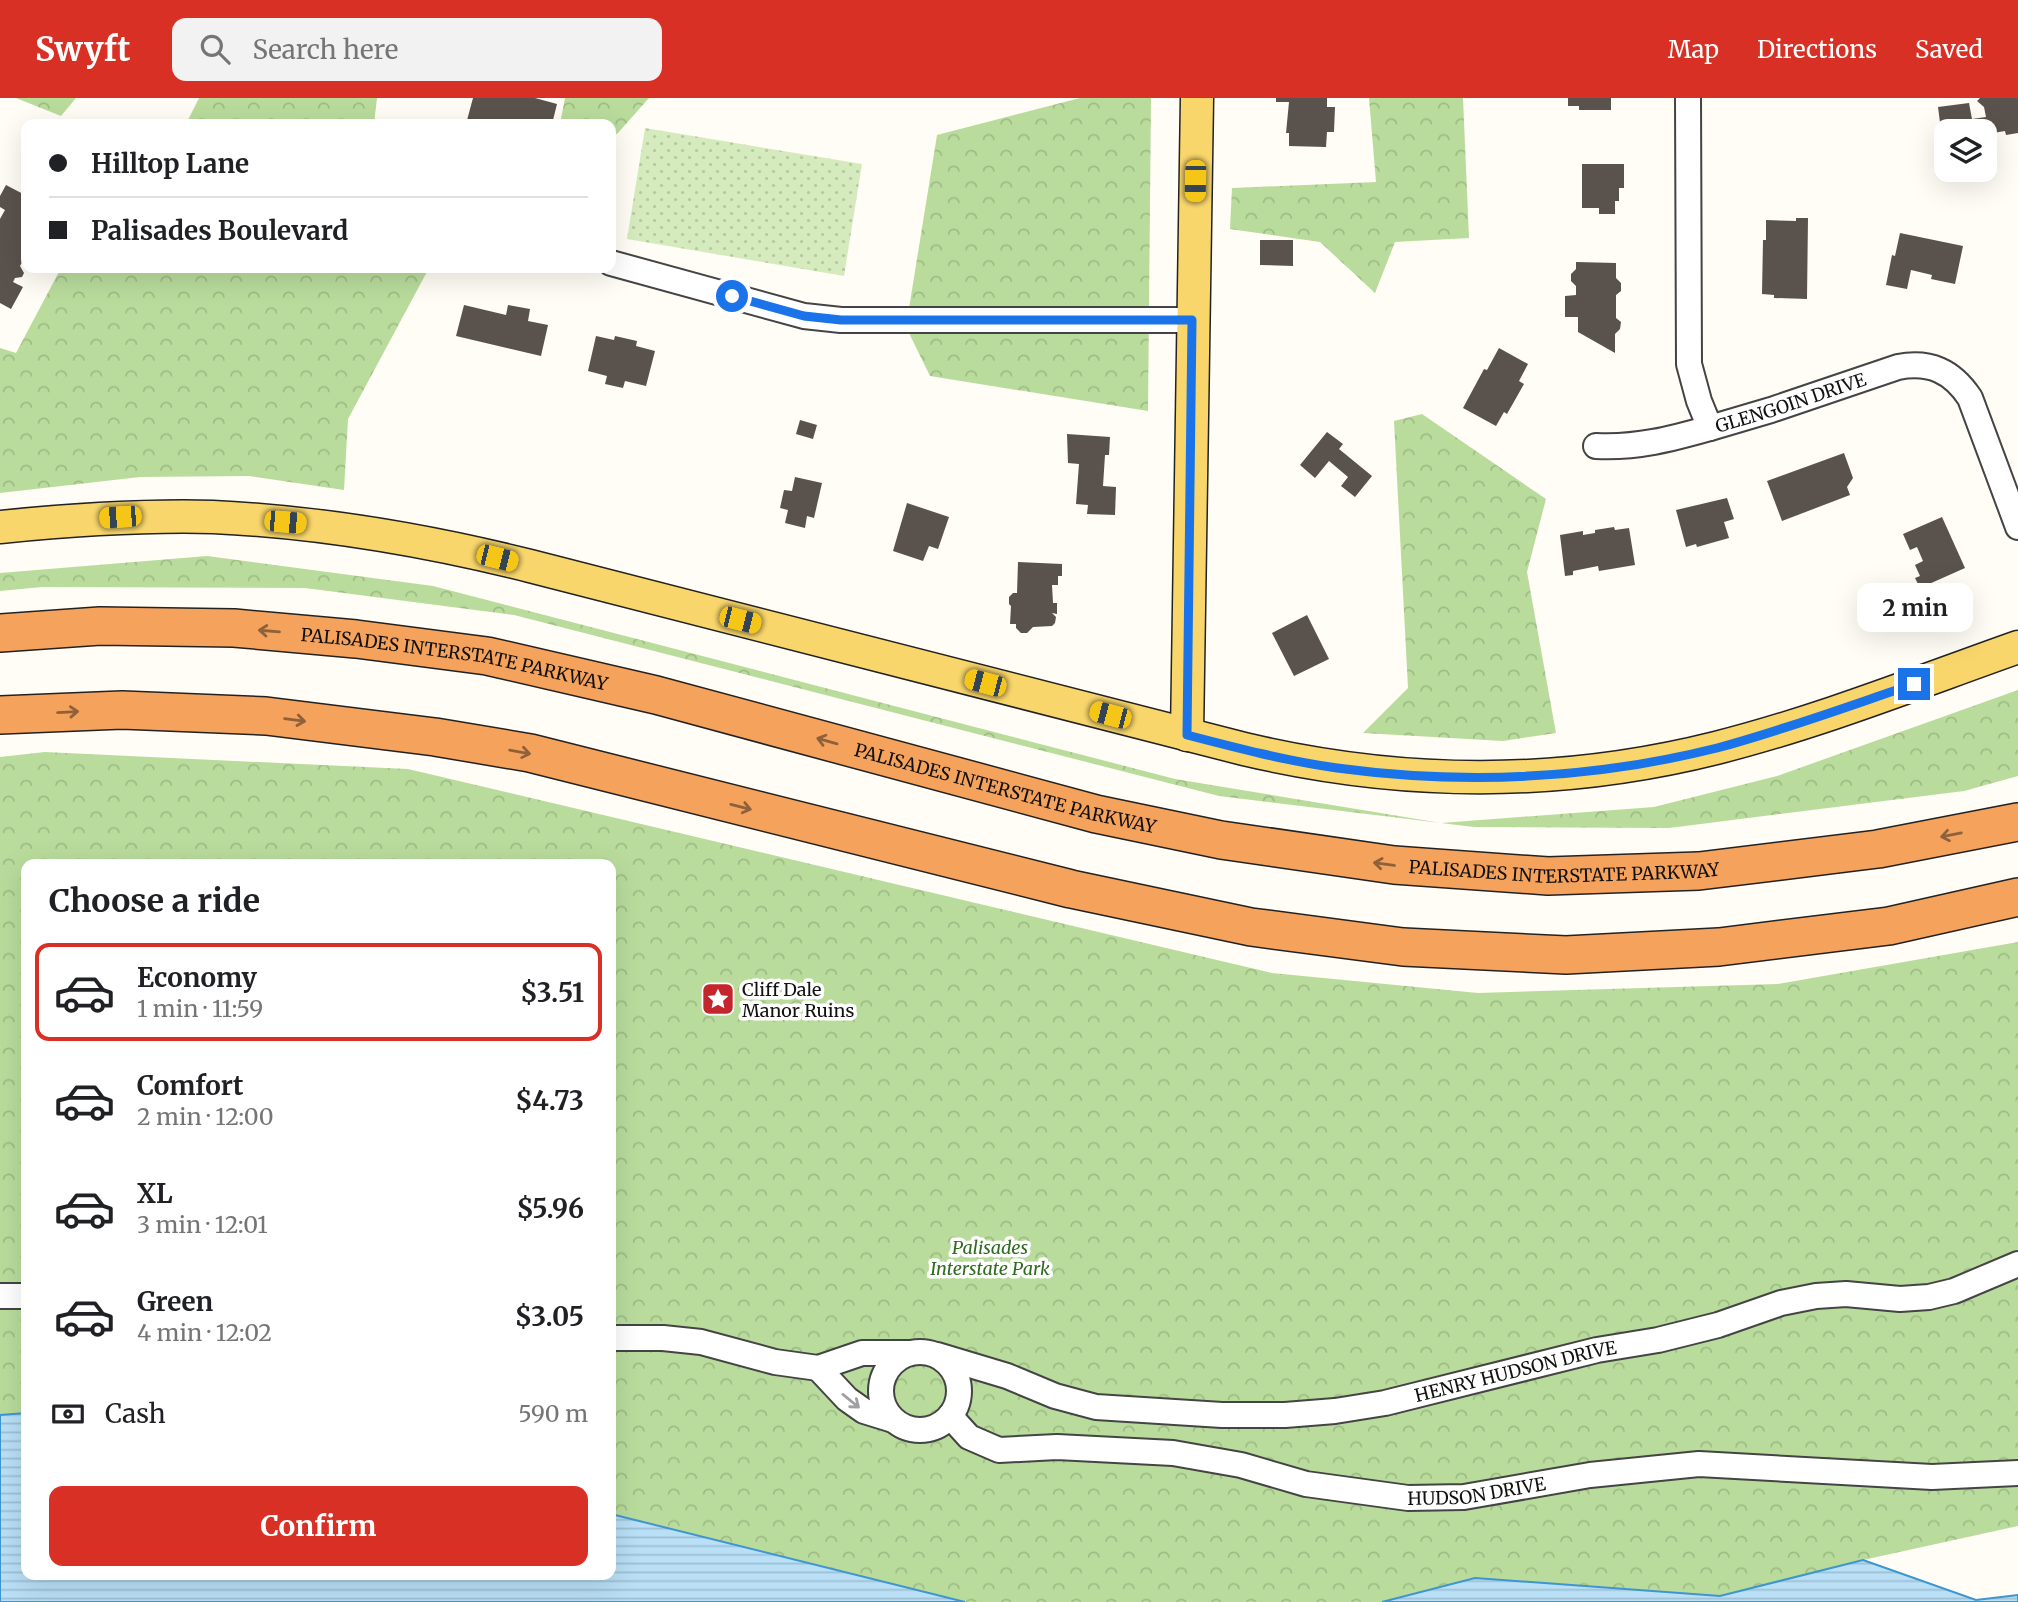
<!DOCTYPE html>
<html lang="en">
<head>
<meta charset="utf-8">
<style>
	body { margin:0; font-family:Merriweather,serif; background:#f2f2f2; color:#202124; height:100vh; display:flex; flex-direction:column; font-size:26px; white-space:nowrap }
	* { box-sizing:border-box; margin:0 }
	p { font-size:23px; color:#757577 }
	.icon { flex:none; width:38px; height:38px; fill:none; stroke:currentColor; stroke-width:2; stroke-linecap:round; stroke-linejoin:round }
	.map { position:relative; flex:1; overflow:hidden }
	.drawer { position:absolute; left:21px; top:761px; width:595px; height:721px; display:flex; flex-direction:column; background:#fff; border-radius:14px; box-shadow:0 7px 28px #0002 }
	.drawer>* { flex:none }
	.hud { position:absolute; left:21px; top:21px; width:595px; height:154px; border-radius:14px; box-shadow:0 7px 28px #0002; display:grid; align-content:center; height:154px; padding:0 28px; background:#fff }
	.tools { position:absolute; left:1934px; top:21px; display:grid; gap:14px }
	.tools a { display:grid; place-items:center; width:63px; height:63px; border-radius:14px; background:#fff; box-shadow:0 7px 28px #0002; font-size:35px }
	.end { position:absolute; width:32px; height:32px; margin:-16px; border:9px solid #1a73e8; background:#fff; box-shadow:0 0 0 4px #fff }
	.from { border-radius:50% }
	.bubble { position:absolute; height:49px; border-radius:14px; background:#fff; box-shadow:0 7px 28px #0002; font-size:23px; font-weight:700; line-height:49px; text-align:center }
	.car { position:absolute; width:21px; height:42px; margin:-21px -10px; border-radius:9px; box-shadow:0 0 5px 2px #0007; background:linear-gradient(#f5c518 24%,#345 0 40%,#f5c518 0 76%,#345 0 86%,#f5c518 0) }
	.hud b { display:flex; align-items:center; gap:24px; height:66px; font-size:26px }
	.hud b+b { border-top:2px solid #e0e0e0 }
	.hud i { width:18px; height:18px; background:#202124 }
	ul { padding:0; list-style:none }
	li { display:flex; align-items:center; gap:21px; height:98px; margin:0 14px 10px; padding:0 14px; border:4px solid transparent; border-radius:14px }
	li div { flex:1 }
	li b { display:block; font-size:26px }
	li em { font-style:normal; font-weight:700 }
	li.active { border-color:#d93025 }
	li>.icon { width:63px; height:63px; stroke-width:1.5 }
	h2 { padding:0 28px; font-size:32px; line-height:84px }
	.pay { display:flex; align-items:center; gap:18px; height:77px; padding:0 28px; font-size:26px }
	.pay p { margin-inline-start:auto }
	.cta { display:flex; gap:14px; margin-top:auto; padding:14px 28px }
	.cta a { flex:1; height:80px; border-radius:14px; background:#d93025; color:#fff; font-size:28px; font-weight:700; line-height:80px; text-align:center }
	header { display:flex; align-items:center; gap:42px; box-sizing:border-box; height:98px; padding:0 35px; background:#d93025; color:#fff }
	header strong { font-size:33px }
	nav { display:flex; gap:38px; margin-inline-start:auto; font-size:24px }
	.search { width:490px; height:63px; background:#f2f2f2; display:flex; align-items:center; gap:18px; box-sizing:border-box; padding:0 24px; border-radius:14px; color:#757577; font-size:26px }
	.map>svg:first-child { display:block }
	.grass { fill:url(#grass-dots) }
	.forest { fill:url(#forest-crowns) }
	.water { fill:url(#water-rules); stroke:#3f96cf; stroke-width:2 }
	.building { fill:#5a524d }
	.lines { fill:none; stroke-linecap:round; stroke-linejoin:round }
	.minor-casing { stroke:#444; stroke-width:28 }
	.major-casing { stroke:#222; stroke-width:35 }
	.highway-casing { stroke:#222; stroke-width:40 }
	.minor { stroke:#fff; stroke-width:24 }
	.major { stroke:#f9d66b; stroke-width:32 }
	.highway { stroke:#f5a25d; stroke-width:37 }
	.oneway { stroke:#8e613b }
	.oneway2 { stroke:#a0a0a0 }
	.route { stroke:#1a73e8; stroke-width:9 }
	.labels { text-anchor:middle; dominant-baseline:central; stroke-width:7; stroke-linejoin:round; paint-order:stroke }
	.street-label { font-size:18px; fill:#111; stroke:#fff }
	.poi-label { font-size:18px; fill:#111; stroke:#fff; text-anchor:start }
	.park-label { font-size:18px; font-style:italic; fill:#2f6b1f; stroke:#fff }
</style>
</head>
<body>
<header>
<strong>Swyft</strong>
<div class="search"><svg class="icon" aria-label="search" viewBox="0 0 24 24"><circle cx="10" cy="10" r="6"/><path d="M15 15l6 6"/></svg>Search here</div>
<nav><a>Map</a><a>Directions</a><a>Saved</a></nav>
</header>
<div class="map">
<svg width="2018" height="1504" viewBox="0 0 2018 1504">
	<defs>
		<pattern id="grass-dots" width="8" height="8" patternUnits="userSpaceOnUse" patternTransform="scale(1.75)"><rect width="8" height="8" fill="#d5ebbd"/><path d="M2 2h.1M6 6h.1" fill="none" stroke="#b6c8a1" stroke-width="1.8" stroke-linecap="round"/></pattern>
		<pattern id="forest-crowns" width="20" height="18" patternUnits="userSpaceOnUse" patternTransform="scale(1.75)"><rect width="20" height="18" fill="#b9dc9c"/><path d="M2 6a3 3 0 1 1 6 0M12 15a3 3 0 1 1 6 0" fill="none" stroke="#9ebc85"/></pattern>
		<pattern id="water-rules" width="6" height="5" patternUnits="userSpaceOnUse" patternTransform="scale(1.75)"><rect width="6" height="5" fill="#b9e0f7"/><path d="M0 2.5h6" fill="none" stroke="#9ebfd3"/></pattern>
	</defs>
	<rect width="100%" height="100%" fill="#fffdf5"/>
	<path class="grass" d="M645,30l217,36 -18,112 -217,-37z"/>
	<g class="forest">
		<path d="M16,0h60l-15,18z"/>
		<path d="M199,0h178l-3,26h-188z"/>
		<path d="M565,0h84l-32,36h-6v-10h-51z"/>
		<path d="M1080,0h71l-3,313 -218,-35 -24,-49 31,-192z"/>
		<path d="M1369,0h94l6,140 -74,4 -20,51 -55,-51 -90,-13 2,-41 144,-6z"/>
		<path d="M61,170h368l-81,151 -4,71 -95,-14 -109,1 -140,16v-145l16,5z"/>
		<path d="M1422,316l124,85 -19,73 29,161 -53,8 -140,-8 45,-45 -14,-267z"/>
		<path d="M207,458l226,30 742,193 266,44 213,-16 123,-31 241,-86v86l-54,15 -295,37 -195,-1 -255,-31 -705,-181 -209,-27 -263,-1 -42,4v-18z"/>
		<path d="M45,654l363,17 864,204 206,20 300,-9 240,-42v584l-155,34 -143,36 -245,-18 -93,24h-417l-354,-88v-650h-585v549l-26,2v-658z"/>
	</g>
	<g class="water">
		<path d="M26,1315v162h585v-61l354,88h-965v-187z"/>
		<path d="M1863,1462l113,40 42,-5v7h-636l93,-24 245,18z"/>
	</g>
	<g class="building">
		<path d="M473,0h62l22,6 -5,20h-86z"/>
		<path d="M1276,0h51v9h8l-1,25h-7l-1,15 -37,-1v-13h-3l3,-31h-13z"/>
		<path d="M1568,0h43v12h-32v-4h-11z"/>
		<path d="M1980,0h38v35l-12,2 -1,-4 -18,3v-5l-22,2 -1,-4 -23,3 -3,-23 31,-4 3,16 14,-2 -2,-10 -7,-6z"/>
		<path d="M1582,66h42v24h-5v13h-4v13h-16v-6h-17z"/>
		<path d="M6,87l19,10 -1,3 2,1v56l-6,11 4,7 -2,4 -7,1 -2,4 10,5 -12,22 -11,-6v-84l5,-9 -5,-3v-11z"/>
		<path d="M1796,120h12l-1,81 -33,-1v-3l-12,-1 1,-54h3v-20l30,1z"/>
		<path d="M1900,135l63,13 -8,38 -24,-5 1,-4 -21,-5 -4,19 -21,-4 6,-30 3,1z"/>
		<path d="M1260,142h33v26l-33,-1z"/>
		<path d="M1576,164l40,1v15l5,5v8l-5,4v23l5,4 -1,7 -5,5v19l-37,-21v-15h-13v-21l11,-1v-9l-5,-5v-7l5,-5z"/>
		<path d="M464,207l42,10 2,-10 22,4 -2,12 20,4 -7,31 -85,-20z"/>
		<path d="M596,238l18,4 1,-4 22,5 -1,5 19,5 -9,35 -21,-5 -2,7 -18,-4 2,-8 -19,-5z"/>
		<path d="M1499,250l29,16 -9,17 5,3 -17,30 -3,-2 -8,14 -33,-18 21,-39 3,1z"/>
		<path d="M800,322l17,5 -4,14 -17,-5z"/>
		<path d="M1327,334l16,12 -4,5 33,27 -17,21 -14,-11 7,-9 -19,-16 -14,17 -15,-13z"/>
		<path d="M1067,336l43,3 -1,18h-4l-2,31 13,1 -1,28 -28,-1 1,-9 -12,-1 3,-40 -11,-1z"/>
		<path d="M1844,355l9,25 -6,9 3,8 -68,26 -15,-40z"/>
		<path d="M795,379l27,6 -8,35 -7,-2 -2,12 -20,-5 3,-13 -8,-2 4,-18 8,1z"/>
		<path d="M1727,400l7,21 -10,3 5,16 -32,9 -1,-3 -10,3 -10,-37z"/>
		<path d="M907,405l42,14 -11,32 -9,-3 -6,15 -30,-10z"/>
		<path d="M1942,419l23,51 -45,20 -5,-10 5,-2 -5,-11 8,-4 -6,-14 -7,3 -7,-16z"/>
		<path d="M1614,429l1,3 14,-2 6,37 -36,6 -1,-5 -25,5v4l-8,1 -5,-41 23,-4v4l12,-2v-3z"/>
		<path d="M1018,464l44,2v12h-4v9h-6l1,18h4v11l-5,-1 4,4 -1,6 -3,3 -19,1 -6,6h-6l-5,-5v-4h-6l1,-18 -2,-2v-7l4,-4h4z"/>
		<path d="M1307,517l22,44 -35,17 -22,-43z"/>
	</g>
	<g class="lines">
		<defs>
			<g id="minor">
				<path id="s1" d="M1688,0l1,266 10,37 11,27 61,-18 127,-43c32,-6 54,4 72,31l48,129"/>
				<path d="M611,165l193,53 37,4h351"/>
				<path d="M1596,348c41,2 75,-7 114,-18"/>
				<path d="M0,1198h26"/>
				<path d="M611,1240h52l38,4 74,20 43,6 44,-15h46"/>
				<circle cx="920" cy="1293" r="39"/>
				<path id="s2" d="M937,1257l70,21 48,20 41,11 126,8h63l50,-4 50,-8 212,-53 61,-10 60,-15 63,-22 35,-7 30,-2 54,5 29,-2 25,-6 64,-27"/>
				<path d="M818,1270l29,31 17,12 29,9"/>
				<path id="s3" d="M950,1318l19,21 30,13 58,-3 116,6 68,12 65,19 102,14 56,-1 126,-22 109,-11 233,13 86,-4"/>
			</g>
			<g id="major">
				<path d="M0,429c71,-7 142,-12 213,-10 108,5 213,23 317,49l714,183c157,37 316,38 472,-1 103,-26 203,-66 302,-101"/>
				<path d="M1187,637l10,-637"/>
			</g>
			<g id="highway">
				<path id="s4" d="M0,535l100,-7 134,2 122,11 131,17 169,39 440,119 125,26 173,25 154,11 151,-5 179,-22 140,-27"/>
				<path d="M0,617l122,-5 144,6 169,21 95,16 541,136 180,38 152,20 163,8 153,-8 170,-21 129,-29"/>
			</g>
		</defs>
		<use href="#minor" class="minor-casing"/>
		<use href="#major" class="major-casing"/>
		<use href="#highway" class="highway-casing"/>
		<use href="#minor" class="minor"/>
		<use href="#major" class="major"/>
		<use href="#highway" class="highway"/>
	</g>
	<defs><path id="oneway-shaft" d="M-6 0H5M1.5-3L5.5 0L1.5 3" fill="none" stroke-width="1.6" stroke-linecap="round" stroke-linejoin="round" transform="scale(1.75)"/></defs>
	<g class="oneway">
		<use href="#oneway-shaft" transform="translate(269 533) rotate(-175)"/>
		<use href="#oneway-shaft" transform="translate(68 614) rotate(-3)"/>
		<use href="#oneway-shaft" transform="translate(295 622) rotate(7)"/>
		<use href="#oneway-shaft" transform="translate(827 643) rotate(-164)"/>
		<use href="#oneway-shaft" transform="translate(520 654) rotate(10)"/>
		<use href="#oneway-shaft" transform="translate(741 709) rotate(14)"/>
		<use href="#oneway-shaft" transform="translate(1951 737) rotate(169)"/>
		<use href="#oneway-shaft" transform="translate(1384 766) rotate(-172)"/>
	</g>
	<use class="oneway2" href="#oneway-shaft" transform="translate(851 1303) rotate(39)"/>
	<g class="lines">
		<path class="route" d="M732,198l72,20 37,4h351l-5,415c50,13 100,26 150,33 127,17 256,11 380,-20 67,-18 132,-42 197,-64"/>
	</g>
	<defs>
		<symbol id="sight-square" viewBox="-11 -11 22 22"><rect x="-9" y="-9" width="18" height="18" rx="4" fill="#c4262e" stroke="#fff"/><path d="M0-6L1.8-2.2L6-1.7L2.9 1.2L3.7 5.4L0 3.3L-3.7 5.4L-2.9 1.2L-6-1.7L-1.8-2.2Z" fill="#fff"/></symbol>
	</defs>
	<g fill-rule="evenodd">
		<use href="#sight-square" x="699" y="882" width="38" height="38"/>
	</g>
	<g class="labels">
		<g class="street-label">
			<text stroke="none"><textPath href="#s1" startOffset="418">GLENGOIN DRIVE</textPath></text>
			<text stroke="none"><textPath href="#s4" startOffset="457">PALISADES INTERSTATE PARKWAY</textPath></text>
			<text stroke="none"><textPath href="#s4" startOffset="1024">PALISADES INTERSTATE PARKWAY</textPath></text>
			<text stroke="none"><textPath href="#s4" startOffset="1591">PALISADES INTERSTATE PARKWAY</textPath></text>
			<text stroke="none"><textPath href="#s2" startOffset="592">HENRY HUDSON DRIVE</textPath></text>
			<text stroke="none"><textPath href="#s3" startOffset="544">HUDSON DRIVE</textPath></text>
		</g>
		<g class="poi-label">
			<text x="742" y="891">Cliff Dale<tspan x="742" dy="21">Manor Ruins</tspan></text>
		</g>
		<g class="park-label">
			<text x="990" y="1149">Palisades<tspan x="990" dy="21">Interstate Park</tspan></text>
		</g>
	</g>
</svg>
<div class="tools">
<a><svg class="icon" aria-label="layers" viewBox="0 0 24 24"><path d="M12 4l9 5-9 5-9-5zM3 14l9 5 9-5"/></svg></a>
</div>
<i class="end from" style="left:732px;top:198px"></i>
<i class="end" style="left:1914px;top:586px"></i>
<div class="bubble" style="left:1857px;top:485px;width:116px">2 min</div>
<i class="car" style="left:1195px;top:83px;rotate:181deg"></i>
<i class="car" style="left:120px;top:419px;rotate:266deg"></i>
<i class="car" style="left:285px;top:424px;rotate:95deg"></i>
<i class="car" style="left:497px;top:460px;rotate:104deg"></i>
<i class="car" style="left:740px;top:522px;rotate:104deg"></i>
<i class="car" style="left:985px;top:585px;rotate:285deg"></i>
<i class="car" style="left:1110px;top:617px;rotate:285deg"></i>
<div class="hud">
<b><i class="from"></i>Hilltop Lane</b>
<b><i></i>Palisades Boulevard</b>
</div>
<section class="drawer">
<h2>Choose a ride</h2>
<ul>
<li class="active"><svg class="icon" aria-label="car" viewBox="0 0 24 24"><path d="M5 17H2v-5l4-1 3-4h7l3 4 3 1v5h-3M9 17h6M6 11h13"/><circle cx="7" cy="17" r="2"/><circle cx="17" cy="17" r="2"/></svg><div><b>Economy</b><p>1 min · 11:59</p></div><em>$3.51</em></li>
<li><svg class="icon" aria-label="car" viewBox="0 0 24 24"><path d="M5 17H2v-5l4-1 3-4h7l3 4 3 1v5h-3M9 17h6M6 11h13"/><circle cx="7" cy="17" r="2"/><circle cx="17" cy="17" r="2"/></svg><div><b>Comfort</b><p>2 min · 12:00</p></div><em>$4.73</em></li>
<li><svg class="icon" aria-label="car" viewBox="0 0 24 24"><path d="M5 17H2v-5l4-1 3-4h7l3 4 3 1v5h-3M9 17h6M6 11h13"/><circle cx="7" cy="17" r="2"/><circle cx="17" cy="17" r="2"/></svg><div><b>XL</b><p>3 min · 12:01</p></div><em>$5.96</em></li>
<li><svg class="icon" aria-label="car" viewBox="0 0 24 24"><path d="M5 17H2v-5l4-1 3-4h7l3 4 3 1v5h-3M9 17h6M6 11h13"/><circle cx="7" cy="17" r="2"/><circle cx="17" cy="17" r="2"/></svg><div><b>Green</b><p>4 min · 12:02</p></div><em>$3.05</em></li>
</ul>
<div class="pay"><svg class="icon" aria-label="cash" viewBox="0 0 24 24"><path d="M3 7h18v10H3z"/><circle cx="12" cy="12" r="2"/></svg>Cash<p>590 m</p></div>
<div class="cta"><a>Confirm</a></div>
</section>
</div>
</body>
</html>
